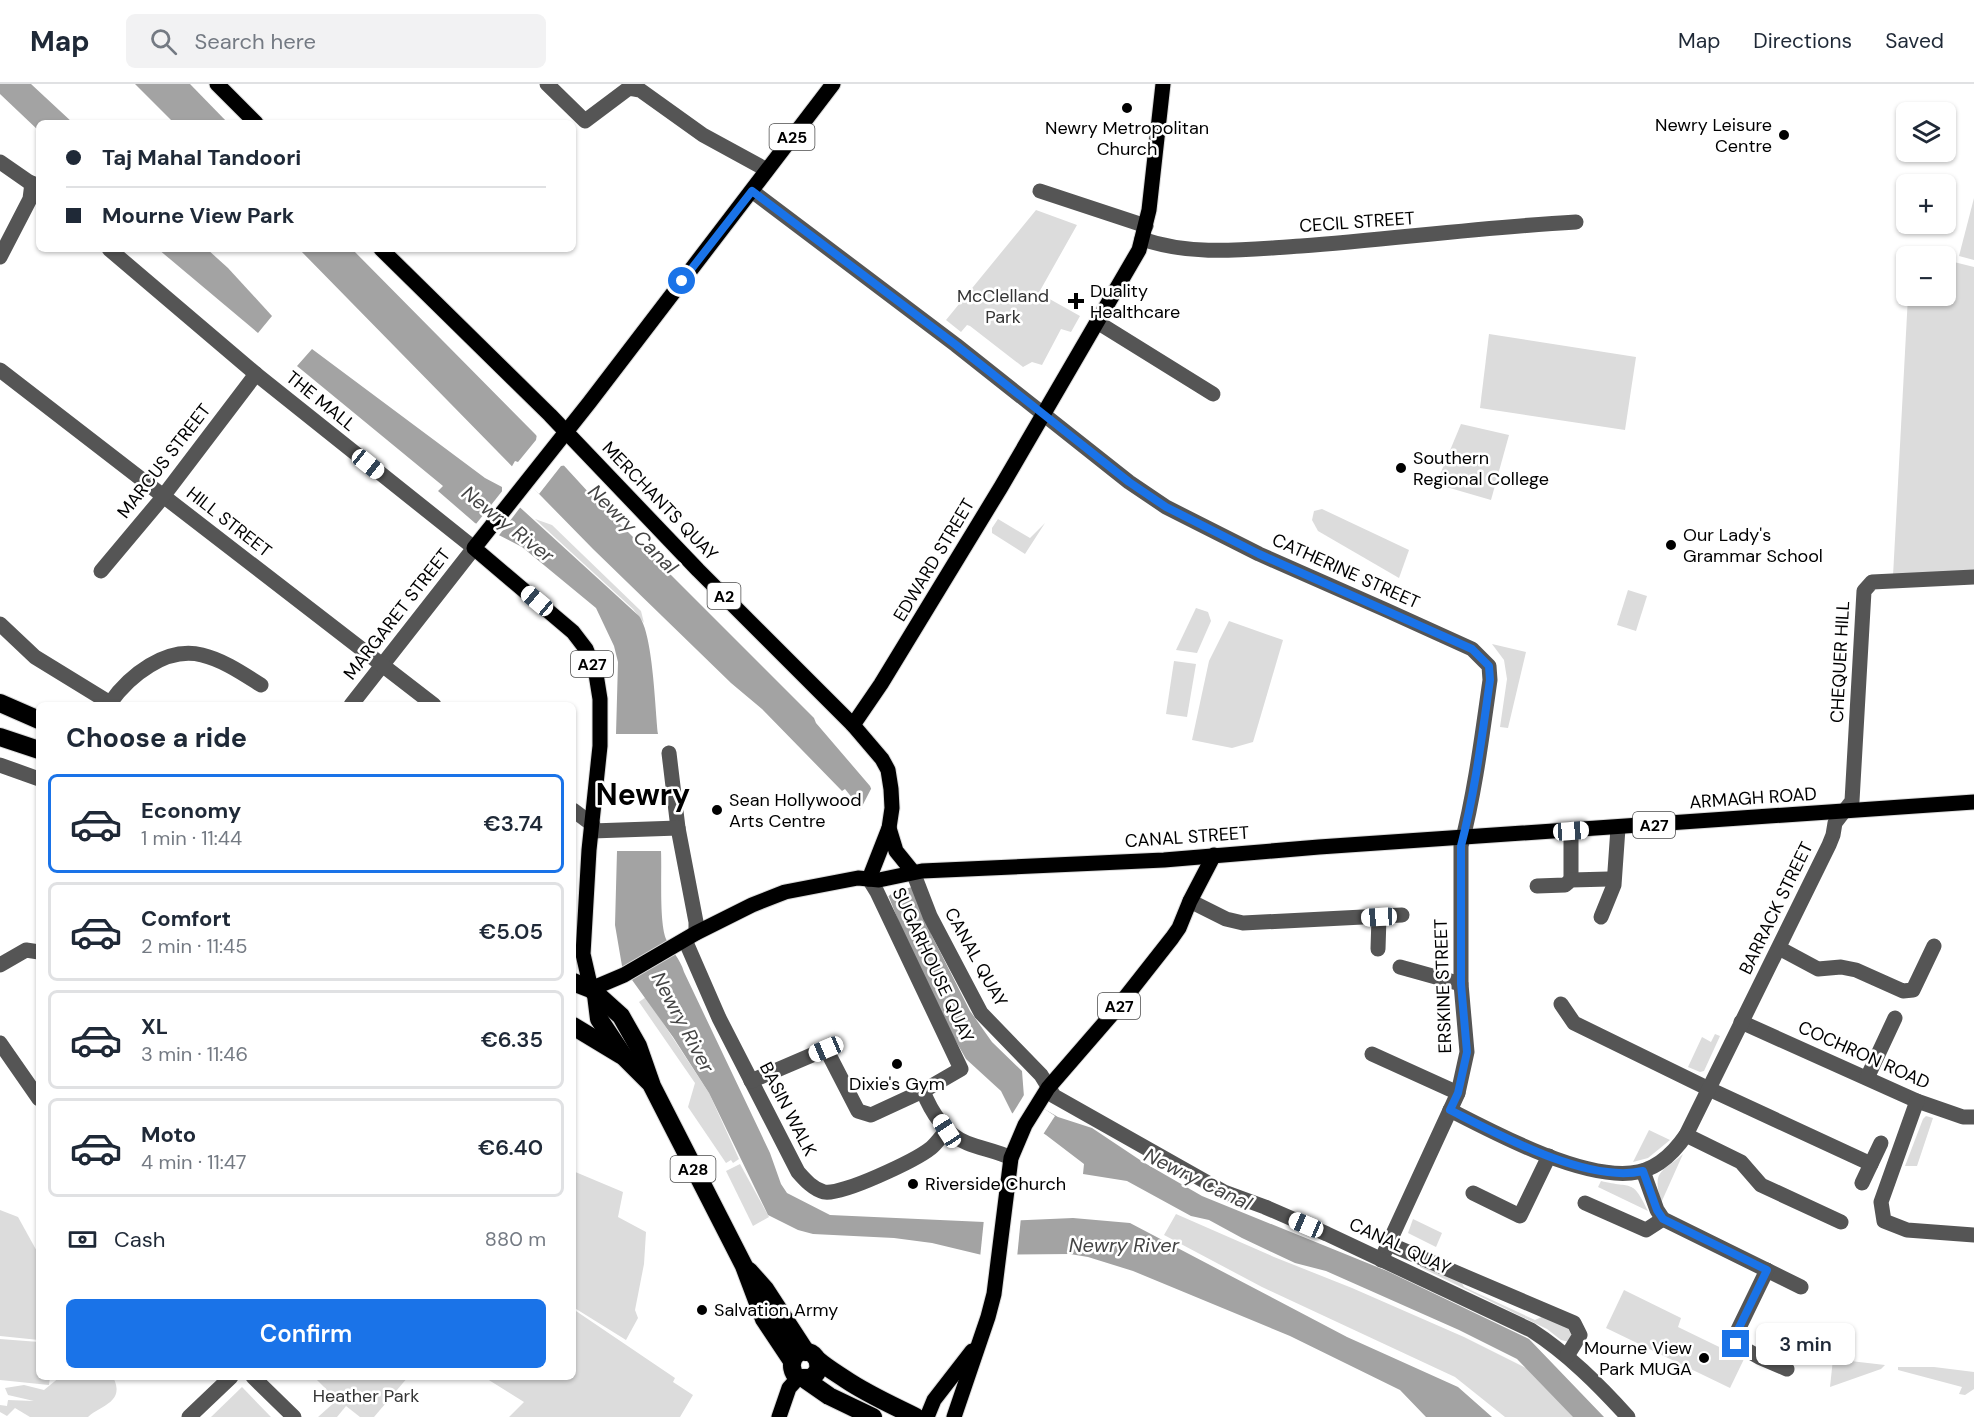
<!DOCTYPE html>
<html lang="en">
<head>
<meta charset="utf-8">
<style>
	body { margin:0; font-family:"DM Sans",sans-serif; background:#f2f2f3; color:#1f2937; height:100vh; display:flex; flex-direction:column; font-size:22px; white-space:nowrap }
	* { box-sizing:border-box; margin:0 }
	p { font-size:20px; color:#747a83 }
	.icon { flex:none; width:33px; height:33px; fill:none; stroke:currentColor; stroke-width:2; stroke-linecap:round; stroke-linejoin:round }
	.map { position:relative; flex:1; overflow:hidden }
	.drawer { position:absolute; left:36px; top:618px; width:540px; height:678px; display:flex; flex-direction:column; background:#fff; border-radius:9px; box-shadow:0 2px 4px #0004 }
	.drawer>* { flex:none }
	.guide { position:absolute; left:36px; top:36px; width:540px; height:132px; border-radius:9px; box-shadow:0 2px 4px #0004; display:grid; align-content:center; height:132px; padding:0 30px; background:#fff }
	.tools { position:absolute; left:1896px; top:18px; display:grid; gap:12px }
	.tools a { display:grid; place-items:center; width:60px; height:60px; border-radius:9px; background:#fff; box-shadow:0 2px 4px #0004; font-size:30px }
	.end { position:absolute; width:27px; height:27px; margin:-14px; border:8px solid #1a73e8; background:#fff; box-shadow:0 0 0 3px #fff }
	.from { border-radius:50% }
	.bubble { position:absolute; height:42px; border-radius:9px; background:#fff; box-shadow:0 2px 4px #0004; font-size:20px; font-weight:600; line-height:42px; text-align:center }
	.car { position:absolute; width:18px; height:36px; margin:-18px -9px; border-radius:8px; box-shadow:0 0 4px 2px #0007; background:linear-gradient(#fff 24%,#345 0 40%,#fff 0 76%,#345 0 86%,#fff 0) }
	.guide b { display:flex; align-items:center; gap:21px; height:57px; font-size:22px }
	.guide b+b { border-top:2px solid #e0e1e3 }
	.guide i { width:15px; height:15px; background:#1f2937 }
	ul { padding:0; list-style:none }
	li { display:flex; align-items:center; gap:18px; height:99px; margin:0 12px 9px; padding:0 18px; border:3px solid #e0e1e3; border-radius:9px }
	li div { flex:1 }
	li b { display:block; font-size:22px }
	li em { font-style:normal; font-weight:600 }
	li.selected { border-color:#1a73e8 }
	li>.icon { width:54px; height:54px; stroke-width:1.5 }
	h2 { padding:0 30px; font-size:27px; line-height:72px }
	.pay { display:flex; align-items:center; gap:15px; height:66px; padding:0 30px; font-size:22px }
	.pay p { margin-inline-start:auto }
	.action { display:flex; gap:12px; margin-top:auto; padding:12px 30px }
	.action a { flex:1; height:69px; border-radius:9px; background:#1a73e8; color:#fff; font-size:24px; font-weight:600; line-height:69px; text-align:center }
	header { display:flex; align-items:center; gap:36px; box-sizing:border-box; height:84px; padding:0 30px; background:#fff; border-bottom:2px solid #e0e1e3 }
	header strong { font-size:28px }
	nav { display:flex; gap:33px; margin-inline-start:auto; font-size:21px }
	.search { width:420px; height:54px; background:#f2f2f3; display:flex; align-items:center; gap:15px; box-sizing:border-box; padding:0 21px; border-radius:9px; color:#747a83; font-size:22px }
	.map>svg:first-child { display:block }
	.green { fill:#dcdcdc }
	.water { fill:#a3a3a3 }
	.pier { fill:#fff }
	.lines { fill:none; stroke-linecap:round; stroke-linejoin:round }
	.major-casing { stroke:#dbdbdb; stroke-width:17 }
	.highway-casing { stroke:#dbdbdb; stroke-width:20 }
	.minor { stroke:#555; stroke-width:15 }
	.major { stroke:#000; stroke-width:15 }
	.highway { stroke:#000; stroke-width:18 }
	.route { stroke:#1a73e8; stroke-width:8 }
	.poi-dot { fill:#000; stroke:#fff; stroke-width:2 }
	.labels { text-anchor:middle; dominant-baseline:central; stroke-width:5; stroke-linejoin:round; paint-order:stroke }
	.shield { fill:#fff; stroke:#4c4c4c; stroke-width:1.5 }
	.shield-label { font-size:16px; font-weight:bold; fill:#000 }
	.poi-label { font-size:18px; fill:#000; stroke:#fff; text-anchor:start }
	.street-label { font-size:18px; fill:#000; stroke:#fff }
	.park-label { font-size:18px; fill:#333; stroke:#fff }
	.water-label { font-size:20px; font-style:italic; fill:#444; stroke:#fff }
	.town-label { font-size:30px; font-weight:bold; fill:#000; stroke:#fff }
</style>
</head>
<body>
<header>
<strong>Map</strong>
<div class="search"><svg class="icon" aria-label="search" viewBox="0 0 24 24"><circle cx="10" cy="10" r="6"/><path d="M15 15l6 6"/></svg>Search here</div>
<nav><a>Map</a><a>Directions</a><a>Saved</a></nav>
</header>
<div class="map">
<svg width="1974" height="1333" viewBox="0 0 1974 1333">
	<rect width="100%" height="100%" fill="#fff"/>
	<g class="green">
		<path d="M1974,114v62l-15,-4z"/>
		<path d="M1036,126l41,15 -40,71 7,4 2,-3 34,19 -9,16 -10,-3 -19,36 -10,-3 -9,5 -53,-41 -3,-1 -6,7 -15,-12z"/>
		<path d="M1946,176l28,7v305l-81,4 15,-280h38z"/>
		<path d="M1489,250l147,23 -11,73 -145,-22z"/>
		<path d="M1461,340l48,11 -18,65 -55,-16z"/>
		<path d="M1322,425l87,41 -10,28 -81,-47 -6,-11 2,-9z"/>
		<path d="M535,435l17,6 89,86 3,12 -11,-14z"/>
		<path d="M998,435l32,19 15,-15 -20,31 -33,-21v-5z"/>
		<path d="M1628,506l19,6 -11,35 -19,-6z"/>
		<path d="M1196,524l12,4 3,9 -14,32 -21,-3z"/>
		<path d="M1229,537l54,19 -30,102 -21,6 -40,-8 17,-79z"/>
		<path d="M1492,560l34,8 -18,76 -8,-1 7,-48 -3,-19z"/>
		<path d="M1174,577l22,3 -9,53 -21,-3z"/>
		<path d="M646,913l63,96 30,66 -6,4 -2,-3 -5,3 -38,-56 7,-24 -56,-81z"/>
		<path d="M1715,950l5,2 -16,35 -4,1 -12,-5 14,-30 9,5z"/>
		<path d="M1926,1032l7,2 -16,48h-12l18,-47z"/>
		<path d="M1649,1046l21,10 -22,18 -15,4z"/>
		<path d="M1683,1070l-22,49c-8,-34 -2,-28 22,-49z"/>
		<path d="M740,1080l29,53 -16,9 -27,-55z"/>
		<path d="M573,1087l50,21 -5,25 28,15 -2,32 -9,46 3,8 -12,22 -53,-33z"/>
		<path d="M1601,1097c32,8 31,-3 47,30l-50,-24z"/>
		<path d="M0,1126l18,7 21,38v85l-39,-4z"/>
		<path d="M1176,1130l98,43 78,31 112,49 68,34 42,46h-69l-50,-40 -193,-90 -98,-52z"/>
		<path d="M1413,1135l29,14 -6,14 -28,-14z"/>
		<path d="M1420,1180l39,14 5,9 71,33 9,-4 25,11 5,8 -5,7 -8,-2 -14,-11 -127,-62z"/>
		<path d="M1624,1206l57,28 -3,9 66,32 -14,29 -124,-60z"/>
		<path d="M573,1225l102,69 -2,4 20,13 -13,22h-171l15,-15 -40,-25h89z"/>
		<path d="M0,1255l39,3v35h11l-1,8 -49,-5z"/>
		<path d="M1833,1275l52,6 -4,4 -51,18z"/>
		<path d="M1898,1283h36l40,5v17l-9,6 -6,-1 3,-7 -64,-17z"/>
		<path d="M60,1293h53c13,25 -12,28 -25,40h-58l-15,-9 -8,8 -7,-4v-7l7,1 1,-6 26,1 -26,-6 -3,-7 19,-3 20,5z"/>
		<path d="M314,1293h94l-34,40h-14l-14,-11 -9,11h-19l19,-17z"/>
		<path d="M242,1303l29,30h-60z"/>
	</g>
	<g class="water">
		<path d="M0,0h31l42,39h-34v8l-39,-37z"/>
		<path d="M135,0h55l38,39h-54z"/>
		<path d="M158,165h49l21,19 44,48 -14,17z"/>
		<path d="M299,165h53l183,185 55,60 224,224 2,5 54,63 62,150 38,75 22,31 30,29 2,26 34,20 34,11 51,34 59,34 185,75 142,68 75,78h-31l-56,-58 -58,-29 -133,-59 -31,-8 -53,-25 -33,-18 -18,-4 -64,-35 -44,-7 1,-10 -38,-29 -34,-22 -11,-22 -35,-32 -21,-37 -29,-58 -28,-69 -29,-77 2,-9 -16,-20 -3,2 -80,-82 -31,-26 -138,-134z"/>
		<path d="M312,265l173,129 17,9v4l137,125c14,18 16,91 19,118h-42l2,-72 -4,-16 -18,-38 -74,-61 -47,-24 -37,-32 5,-5 -146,-120z"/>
		<path d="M617,767h44c1,21 -2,70 5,88 5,12 14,19 18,33l86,181 11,31 6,9 43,22 154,7 89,-4 57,5 217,114 111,50 34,30h-66l-26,-27 -110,-54 -157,-65 -45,-14 -18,-3 -88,1 -50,-12 -38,-5 -81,-4 -15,-4 -30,-15 -59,-122 -36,-56 -51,-71 -7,-41z"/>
	</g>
	<g class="pier">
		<path d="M537,350l30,31 -6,1 -22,28 -28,-26 4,-7 3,1 18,-22z"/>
		<path d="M503,406l19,15 -25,33 -21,-14z"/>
		<path d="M872,703l36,85 4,15 -18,5 -8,6 -30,-80z"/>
		<path d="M1024,1011l31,21 -13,20 -31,-20z"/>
		<path d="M1021,1133l-4,41h-37l4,-39z"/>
	</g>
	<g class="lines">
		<defs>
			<g id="major">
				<path d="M217,0l39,39"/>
				<path d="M833,0l-244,319 -115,145 99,84 13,17 10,25 4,25v47l-11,104 -6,104 8,35 33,-14 72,-42 56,-28 33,-13 73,-14 21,2 43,-9 242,-11 155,-13 655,-45"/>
				<path d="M381,165l169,166 148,155 155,155 29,34 6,11 3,19 1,19 -3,20 -20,51"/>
				<path d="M853,641l28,-41 120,-197 138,-237 10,-40 14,-126"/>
				<path d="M889,744l7,23 17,21"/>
				<path d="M779,1333l10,-29 9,-10"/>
				<path d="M927,1333l7,-17 38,-49"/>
				<path d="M954,1333l34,-100 6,-23 17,-136 14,-33 23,-37 65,-75 59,-75 7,-10 11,-27 24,-46"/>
			</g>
			<g id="highway">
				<path d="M0,619l39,17"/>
				<path d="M0,653l39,13"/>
				<path d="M573,898l18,7 30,27 17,30 14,40 92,180 20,53 28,42"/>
				<path d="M596,911l3,24 26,39 24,24"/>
				<path d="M573,942l48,29"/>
				<path d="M749,1187l16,18 41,63"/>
				<path d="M817,1275c3,9 1,15 -7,19h-12c-13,-11 -3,-33 13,-25 5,3 3,3 7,7 8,7 18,13 27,19 22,15 47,26 71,38"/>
				<path d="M806,1296l23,16 44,21"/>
			</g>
		</defs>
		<use href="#major" class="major-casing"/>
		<use href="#highway" class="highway-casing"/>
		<g class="minor">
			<path d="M547,0l38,37 44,-33 11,2 63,45 64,35"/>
			<path d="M0,78l39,27"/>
			<path d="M752,107l204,154 173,137 37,25 93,47 127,56 86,39 17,17 1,14c-8,56 -15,112 -29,166v138l6,68 -9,41 -77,167"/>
			<path d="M1040,107l106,35"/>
			<path d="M1142,155c52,18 106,10 159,7 92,-7 183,-19 275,-24"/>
			<path d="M109,165l147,125 218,174 -123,157"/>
			<path d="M0,173l30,-58 2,-16"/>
			<path d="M1097,238l116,72"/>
			<path d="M0,286l434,335"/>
			<path d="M101,487l57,-68 98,-129"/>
			<path d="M0,540l35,33 75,46"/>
			<path d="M110,619c19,-27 56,-57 92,-48 21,5 40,18 59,30"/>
			<path d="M669,669l9,75"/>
			<path d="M0,681l39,14"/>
			<path d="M573,726l20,15"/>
			<path d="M592,747l86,-3 18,94v11"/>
			<path d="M1571,747v49"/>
			<path d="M913,788l17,44 51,97 60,62 13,21 170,96 41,15 62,27 204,96c37,24 67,54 97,87"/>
			<path d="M1537,802l28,-1 6,-5 38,-1"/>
			<path d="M1190,817l36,18 17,4 159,-8"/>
			<path d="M1601,833l13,-32 4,-57"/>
			<path d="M685,856l34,78 79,154c7,8 15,17 26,20 17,4 92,-32 107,-44 6,-5 10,-12 16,-17"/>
			<path d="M1779,864l39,21 23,-2 15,3 47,21 10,-1 21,-44"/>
			<path d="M1378,865l1,-32"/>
			<path d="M0,881l26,-15 13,2"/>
			<path d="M1400,883l61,17"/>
			<path d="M1561,920l13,19 135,66 162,75"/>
			<path d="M1741,938l176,79 46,16h11"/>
			<path d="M0,959l39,56"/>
			<path d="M1372,970l86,39"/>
			<path d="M1867,994l28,-60"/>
			<path d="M751,997l75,-32 32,62 13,4 52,-24 38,-22 -84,-177 -8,-13"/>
			<path d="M923,1007c8,21 23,44 44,52 15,6 30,8 44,15"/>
			<path d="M1917,1017l-36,101 3,19 23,9 67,5"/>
			<path d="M1450,1026c47,24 129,68 181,63 25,-2 42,-19 55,-38l143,-290 4,-10 2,-12 17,-22 12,-210 8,-9 102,-5"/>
			<path d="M1686,1051l55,27 20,23 80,37"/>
			<path d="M1643,1087l14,39 6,9 138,68"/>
			<path d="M1862,1099l19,-40"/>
			<path d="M1473,1109l47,23 29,-60"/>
			<path d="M1585,1119l61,27 17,-11"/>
			<path d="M1389,1160l185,79 6,12 -13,21"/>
			<path d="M1767,1186l-33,68 2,6 23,13 28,12"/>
			<path d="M253,1293l41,40"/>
			<path d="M189,1333l42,-40"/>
		</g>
		<use href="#major" class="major"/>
		<use href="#highway" class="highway"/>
	</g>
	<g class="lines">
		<path class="route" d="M682,197l70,-90 204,154 173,137 37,25 93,47 213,95 17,17 1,14c-8,56 -15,112 -29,166v138l6,68 -9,41 -8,17c49,25 138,74 193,61l14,39 6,9 104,51 -33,68 2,6"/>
	</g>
	<g class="poi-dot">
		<circle cx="1127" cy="24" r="6"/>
		<circle cx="1784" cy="51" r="6"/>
		<path d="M1073 208h6v6h6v6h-6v6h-6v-6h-6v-6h6z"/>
		<circle cx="1401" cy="384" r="6"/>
		<circle cx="1671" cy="461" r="6"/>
		<circle cx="717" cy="726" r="6"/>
		<circle cx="897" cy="980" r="6"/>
		<circle cx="913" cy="1100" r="6"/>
		<circle cx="702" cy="1226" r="6"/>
		<circle cx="1704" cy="1274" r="6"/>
	</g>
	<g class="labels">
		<g class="shield">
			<rect x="769.5" y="40" width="45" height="26" rx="4.5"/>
			<rect x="707.5" y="499" width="33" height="26" rx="4.5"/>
			<rect x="571" y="567" width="42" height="26" rx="4.5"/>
			<rect x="1633" y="728" width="42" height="26" rx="4.5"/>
			<rect x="1098" y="909" width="42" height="26" rx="4.5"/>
			<rect x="670.5" y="1072" width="45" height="26" rx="4.5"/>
		</g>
		<g class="shield-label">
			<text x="792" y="53">A25</text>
			<text x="724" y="512">A2</text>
			<text x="592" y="580">A27</text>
			<text x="1654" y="741">A27</text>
			<text x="1119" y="922">A27</text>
			<text x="693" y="1085">A28</text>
		</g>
		<g class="poi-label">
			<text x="1772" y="41" text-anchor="end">Newry Leisure<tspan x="1772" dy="21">Centre</tspan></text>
			<text x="1127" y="44" text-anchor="middle">Newry Metropolitan<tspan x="1127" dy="21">Church</tspan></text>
			<text x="1090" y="207">Duality<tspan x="1090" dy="21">Healthcare</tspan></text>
			<text x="1413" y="374">Southern<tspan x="1413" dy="21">Regional College</tspan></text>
			<text x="1683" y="451">Our Lady's<tspan x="1683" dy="21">Grammar School</tspan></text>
			<text x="729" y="716">Sean Hollywood<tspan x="729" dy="21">Arts Centre</tspan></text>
			<text x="897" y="1000" text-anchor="middle">Dixie's Gym</text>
			<text x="925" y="1100">Riverside Church</text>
			<text x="714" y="1226">Salvation Army</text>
			<text x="1692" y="1264" text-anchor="end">Mourne View<tspan x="1692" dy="21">Park MUGA</tspan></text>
		</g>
		<g class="street-label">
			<text transform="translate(1357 138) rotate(-4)">CECIL STREET</text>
			<text transform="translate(321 317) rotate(39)">THE MALL</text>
			<text transform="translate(164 377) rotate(-52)">MARCUS STREET</text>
			<text transform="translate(660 417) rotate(46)">MERCHANTS QUAY</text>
			<text transform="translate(229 438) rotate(38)">HILL STREET</text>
			<text transform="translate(934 476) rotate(-59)">EDWARD STREET</text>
			<text transform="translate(1346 487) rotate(24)">CATHERINE STREET</text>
			<text transform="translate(397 530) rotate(-52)">MARGARET STREET</text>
			<text transform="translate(1840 578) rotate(-87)">CHEQUER HILL</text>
			<text transform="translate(1753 714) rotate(-4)">ARMAGH ROAD</text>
			<text transform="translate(1187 753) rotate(-4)">CANAL STREET</text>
			<text transform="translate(1776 824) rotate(-64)">BARRACK STREET</text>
			<text transform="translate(976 873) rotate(61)">CANAL QUAY</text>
			<text transform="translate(933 881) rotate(65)">SUGARHOUSE QUAY</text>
			<text transform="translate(1443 902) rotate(-92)">ERSKINE STREET</text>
			<text transform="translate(1864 971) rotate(24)">COCHRON ROAD</text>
			<text transform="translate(788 1025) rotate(63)">BASIN WALK</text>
			<text transform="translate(1400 1162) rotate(25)">CANAL QUAY</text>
		</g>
		<g class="park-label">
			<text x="1003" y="212">McClelland<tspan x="1003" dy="21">Park</tspan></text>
			<text x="366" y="1312">Heather Park</text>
		</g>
		<g class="water-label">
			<text transform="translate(508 440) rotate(38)">Newry River</text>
			<text transform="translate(633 445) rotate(45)">Newry Canal</text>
			<text transform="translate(683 938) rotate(62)">Newry River</text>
			<text transform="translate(1198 1095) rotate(26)">Newry Canal</text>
			<text x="1124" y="1161">Newry River</text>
		</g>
		<g class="town-label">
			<text x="643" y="710">Newry</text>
		</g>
	</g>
</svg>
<div class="tools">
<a><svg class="icon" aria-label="layers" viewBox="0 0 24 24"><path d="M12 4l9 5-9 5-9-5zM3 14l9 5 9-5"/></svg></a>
<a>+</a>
<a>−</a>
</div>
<i class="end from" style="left:682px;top:197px"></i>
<i class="end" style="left:1736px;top:1260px"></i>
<div class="bubble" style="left:1756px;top:1239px;width:99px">3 min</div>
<i class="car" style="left:368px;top:380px;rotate:129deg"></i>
<i class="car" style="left:537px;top:517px;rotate:310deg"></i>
<i class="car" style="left:1571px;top:747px;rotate:86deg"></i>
<i class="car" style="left:1379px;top:833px;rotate:267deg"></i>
<i class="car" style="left:826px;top:965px;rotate:247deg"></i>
<i class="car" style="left:947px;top:1047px;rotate:327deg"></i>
<i class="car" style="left:1306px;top:1141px;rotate:293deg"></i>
<div class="guide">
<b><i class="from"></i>Taj Mahal Tandoori</b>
<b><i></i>Mourne View Park</b>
</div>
<section class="drawer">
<h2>Choose a ride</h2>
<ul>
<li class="selected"><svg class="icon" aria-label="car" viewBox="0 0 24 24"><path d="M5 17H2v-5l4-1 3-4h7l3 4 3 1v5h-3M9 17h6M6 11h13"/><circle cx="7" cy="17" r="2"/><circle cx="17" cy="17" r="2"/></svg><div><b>Economy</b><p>1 min · 11:44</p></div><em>€3.74</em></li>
<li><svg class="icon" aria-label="car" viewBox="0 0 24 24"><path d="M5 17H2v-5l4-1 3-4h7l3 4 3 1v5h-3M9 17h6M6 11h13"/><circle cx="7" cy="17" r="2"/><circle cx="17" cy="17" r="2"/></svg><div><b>Comfort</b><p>2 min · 11:45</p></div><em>€5.05</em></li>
<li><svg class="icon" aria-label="car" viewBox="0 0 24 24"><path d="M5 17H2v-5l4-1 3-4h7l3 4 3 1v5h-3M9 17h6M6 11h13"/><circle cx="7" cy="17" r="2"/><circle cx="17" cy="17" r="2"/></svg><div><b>XL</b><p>3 min · 11:46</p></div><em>€6.35</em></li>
<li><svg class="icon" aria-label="car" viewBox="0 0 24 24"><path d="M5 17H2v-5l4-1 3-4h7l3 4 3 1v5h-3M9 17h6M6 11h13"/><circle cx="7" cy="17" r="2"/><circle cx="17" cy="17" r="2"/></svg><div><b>Moto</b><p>4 min · 11:47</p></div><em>€6.40</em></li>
</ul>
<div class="pay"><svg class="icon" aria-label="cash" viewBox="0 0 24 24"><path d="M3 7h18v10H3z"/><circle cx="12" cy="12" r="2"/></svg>Cash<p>880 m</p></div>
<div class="action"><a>Confirm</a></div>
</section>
</div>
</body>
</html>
